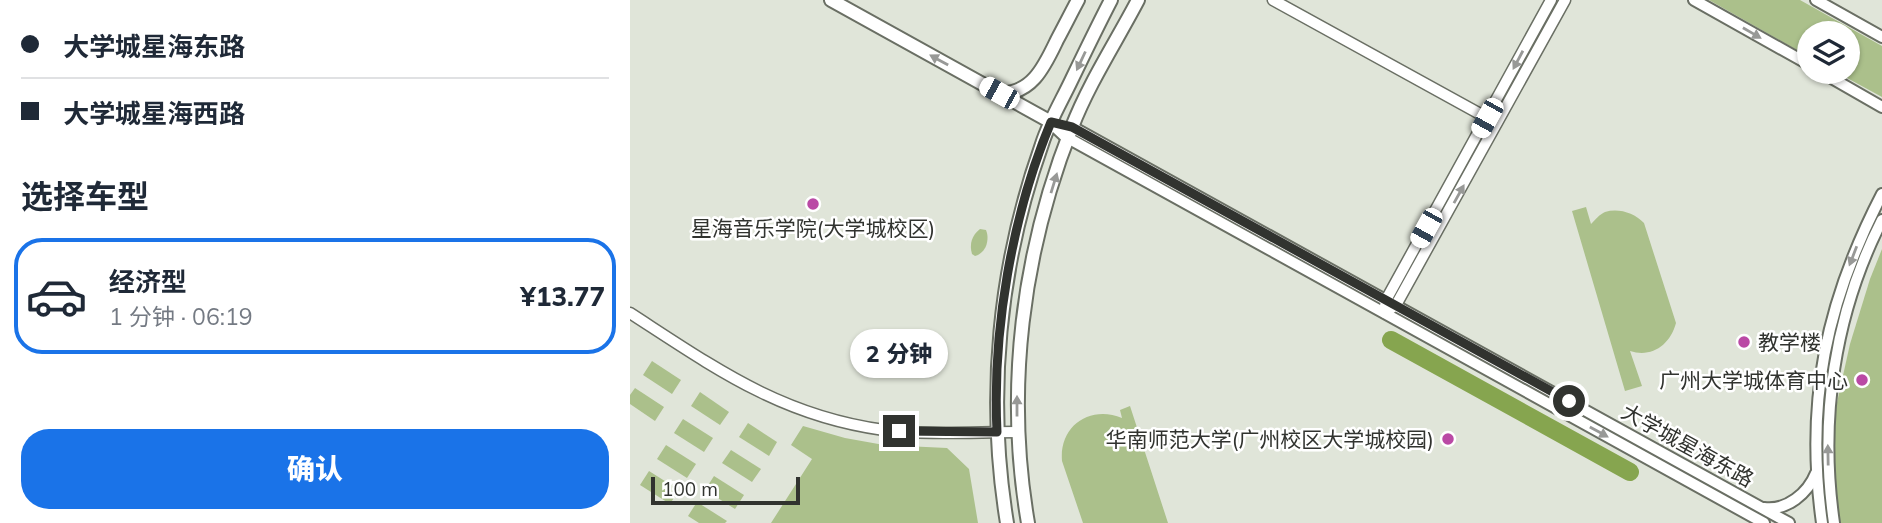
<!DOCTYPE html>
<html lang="zh">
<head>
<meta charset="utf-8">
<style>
	body { margin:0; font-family:Mulish,"Noto Sans SC",sans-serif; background:#f6f6f7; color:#1f2937; height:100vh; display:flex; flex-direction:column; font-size:26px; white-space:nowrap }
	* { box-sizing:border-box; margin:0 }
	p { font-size:23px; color:#747a83 }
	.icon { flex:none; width:38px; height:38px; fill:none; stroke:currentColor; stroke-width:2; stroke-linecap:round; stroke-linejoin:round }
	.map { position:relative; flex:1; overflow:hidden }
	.drawer { display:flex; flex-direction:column; background:#fff; width:630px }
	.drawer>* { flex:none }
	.banner { display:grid; align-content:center; height:154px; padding:0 21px; background:#fff }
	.buttons { position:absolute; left:1167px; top:21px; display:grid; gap:14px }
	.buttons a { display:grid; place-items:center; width:63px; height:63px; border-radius:50%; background:#fff; box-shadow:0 2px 5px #0004; font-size:35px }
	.scale { position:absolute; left:21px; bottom:18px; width:149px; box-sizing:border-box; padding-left:7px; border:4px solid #31332f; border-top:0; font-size:19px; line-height:24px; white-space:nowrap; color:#31332f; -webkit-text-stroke:5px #fff; paint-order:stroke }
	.end { position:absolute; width:32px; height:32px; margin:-16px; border:9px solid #31332f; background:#fff; box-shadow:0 0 0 4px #fff }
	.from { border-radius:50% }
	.bubble { position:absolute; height:49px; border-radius:24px; background:#fff; box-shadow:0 2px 5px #0004; font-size:23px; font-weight:800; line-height:49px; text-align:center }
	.car { position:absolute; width:21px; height:42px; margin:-21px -10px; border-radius:9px; box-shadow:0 0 5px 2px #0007; background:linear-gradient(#fff 24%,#345 0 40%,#fff 0 76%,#345 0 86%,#fff 0) }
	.banner b { display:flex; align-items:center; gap:24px; height:66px; font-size:26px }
	.banner b+b { border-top:2px solid #e0e1e3 }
	.banner i { width:18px; height:18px; background:#1f2937 }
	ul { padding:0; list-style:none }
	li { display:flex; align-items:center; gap:21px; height:116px; margin:0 14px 10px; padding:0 7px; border:4px solid #e0e1e3; border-radius:28px }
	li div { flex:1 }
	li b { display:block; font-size:26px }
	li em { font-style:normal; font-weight:800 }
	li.on { border-color:#1a73e8 }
	li>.icon { width:63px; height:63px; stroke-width:1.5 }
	h2 { padding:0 21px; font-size:32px; line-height:84px }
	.button { display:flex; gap:14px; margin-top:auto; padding:14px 21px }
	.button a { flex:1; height:80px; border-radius:28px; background:#1a73e8; color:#fff; font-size:28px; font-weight:800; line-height:80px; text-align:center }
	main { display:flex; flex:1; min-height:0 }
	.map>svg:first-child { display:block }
	.green { fill:#abc08b }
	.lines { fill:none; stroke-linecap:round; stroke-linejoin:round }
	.river { stroke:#86a54f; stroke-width:18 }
	.tertiary-casing { stroke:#6a6f64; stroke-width:13 }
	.secondary-casing { stroke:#6a6f64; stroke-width:14 }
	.primary-casing { stroke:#6a6f64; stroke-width:16 }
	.tertiary { stroke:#fff; stroke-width:10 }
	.secondary { stroke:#fff; stroke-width:10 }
	.primary { stroke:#fff; stroke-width:12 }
	.oneway { fill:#989997 }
	.route { stroke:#31332f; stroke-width:9 }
	.poi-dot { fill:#ba49a5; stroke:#fff; stroke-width:2.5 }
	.labels { text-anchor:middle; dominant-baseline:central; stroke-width:5; stroke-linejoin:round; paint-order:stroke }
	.poi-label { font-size:21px; fill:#31332f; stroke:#fff; text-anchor:end }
	.street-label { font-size:21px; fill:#31332f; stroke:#fff }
</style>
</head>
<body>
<main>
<section class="drawer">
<div class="banner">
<b><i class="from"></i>大学城星海东路</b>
<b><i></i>大学城星海西路</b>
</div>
<h2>选择车型</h2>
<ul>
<li class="on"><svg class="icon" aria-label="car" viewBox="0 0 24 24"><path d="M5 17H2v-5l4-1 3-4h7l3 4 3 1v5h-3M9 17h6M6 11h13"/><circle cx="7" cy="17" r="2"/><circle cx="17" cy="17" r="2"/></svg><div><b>经济型</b><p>1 分钟 · 06:19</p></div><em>¥13.77</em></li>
</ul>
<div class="button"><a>确认</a></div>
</section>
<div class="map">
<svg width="1252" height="523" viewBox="0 0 1252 523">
	<rect width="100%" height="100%" fill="#e0e5d9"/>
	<g class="green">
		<path d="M1079,0h91l82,46v51l-46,-25h12v-39h-38l-1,24z"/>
		<path d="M956,207l5,17c4,-4 9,-10 14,-12 14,-4 29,1 39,11l32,100c-6,22 -24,35 -46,28l12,35 -17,5 -53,-180z"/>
		<path d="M350,229l6,1c4,10 0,23 -11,26l-3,-2c-3,-10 0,-19 8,-25z"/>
		<path d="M1252,249v274h-45l-7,-32 4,-75 16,-72 20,-65z"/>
		<path d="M22,361l29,19 -9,14 -29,-19z"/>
		<path d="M5,388l29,19 -9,14 -25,-17v-9z"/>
		<path d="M70,392l29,20 -9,13 -29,-19z"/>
		<path d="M500,406l38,117h-85l-21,-62c-3,-35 28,-56 60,-43l-2,-8z"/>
		<path d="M53,419l30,19 -9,14 -30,-19z"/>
		<path d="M118,423l29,19 -8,14 -30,-19z"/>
		<path d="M173,426l42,12 39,7 63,3 22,21 9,54h-207l41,-64 -21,-14z"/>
		<path d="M36,445l30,19 -9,14 -30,-19z"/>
		<path d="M101,450l30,19 -9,13 -30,-19z"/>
		<path d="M19,471l30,19 -9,14 -30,-19z"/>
		<path d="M84,476l30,19 -9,14 -30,-19z"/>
		<path d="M67,502l30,19 -2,2h-26l-11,-7z"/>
	</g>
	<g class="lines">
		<path class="river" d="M761,340l239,132"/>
		<defs>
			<g id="tertiary">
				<path d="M643,0l218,120"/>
				<path d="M755,306l1,-6 165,-300"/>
				<path d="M0,313c85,55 151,103 254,117 44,5 90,2 134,2"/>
				<path d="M755,313l11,-8 169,-305"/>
			</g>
			<g id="secondary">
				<path d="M1064,0l116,65"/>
				<path d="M1186,0l66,37"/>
				<path d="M1191,72l61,35"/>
				<path d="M442,127l717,396"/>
				<path d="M438,138l696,385"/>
				<path d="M1134,508c23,3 44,-15 52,-35"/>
				<path d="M1192,523c-17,-121 4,-221 60,-329"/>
				<path d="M1204,523c-15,-104 0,-209 48,-303"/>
			</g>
			<g id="primary">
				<path d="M201,0l220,122 17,16"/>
				<path d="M369,93c33,2 46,-28 58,-53 7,-13 14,-27 21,-40"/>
				<path d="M377,523c-21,-127 -8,-258 35,-379 7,-22 19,-42 29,-63 13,-27 26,-54 40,-81"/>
				<path d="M398,523c-23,-133 -6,-270 44,-396 17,-44 44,-85 66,-127"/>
			</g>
		</defs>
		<use href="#tertiary" class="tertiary-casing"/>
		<use href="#secondary" class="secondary-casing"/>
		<use href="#primary" class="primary-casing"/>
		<use href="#tertiary" class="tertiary"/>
		<use href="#secondary" class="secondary"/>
		<use href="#primary" class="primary"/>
	</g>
	<defs><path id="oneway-solid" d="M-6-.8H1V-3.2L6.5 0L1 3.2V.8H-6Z" transform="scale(1.75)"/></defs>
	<g class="oneway">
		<use href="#oneway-solid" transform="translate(1122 33) rotate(30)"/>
		<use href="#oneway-solid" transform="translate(309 60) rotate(-151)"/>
		<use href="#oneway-solid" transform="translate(888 60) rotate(118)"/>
		<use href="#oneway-solid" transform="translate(451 61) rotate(115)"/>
		<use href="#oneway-solid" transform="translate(424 183) rotate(-73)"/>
		<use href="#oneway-solid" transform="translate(829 194) rotate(-61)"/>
		<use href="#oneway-solid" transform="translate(1223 256) rotate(111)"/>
		<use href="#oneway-solid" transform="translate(387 406) rotate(-90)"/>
		<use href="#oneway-solid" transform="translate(969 432) rotate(29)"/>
		<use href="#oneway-solid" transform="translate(1198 455) rotate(-91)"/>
	</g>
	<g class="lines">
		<path class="route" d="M269,431l98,1c-5,-101 15,-217 54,-310l21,5 497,274"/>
	</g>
	<g class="poi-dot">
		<circle cx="183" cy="204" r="7"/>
		<circle cx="1114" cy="342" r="7"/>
		<circle cx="1232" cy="380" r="7"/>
		<circle cx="818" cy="439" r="7"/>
	</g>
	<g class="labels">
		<g class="poi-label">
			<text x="183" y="228" text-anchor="middle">星海音乐学院(大学城校区)</text>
			<text x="1128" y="342" text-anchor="start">教学楼</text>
			<text x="1218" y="380">广州大学城体育中心</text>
			<text x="804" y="439">华南师范大学(广州校区大学城校园)</text>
		</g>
		<g class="street-label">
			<text transform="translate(1058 445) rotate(29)">大学城星海东路</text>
		</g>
	</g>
</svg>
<div class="buttons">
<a><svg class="icon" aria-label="layers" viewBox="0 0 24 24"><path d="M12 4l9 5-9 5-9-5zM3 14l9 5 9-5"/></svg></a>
</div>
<div class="scale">100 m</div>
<i class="end from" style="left:939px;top:401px"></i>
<i class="end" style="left:269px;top:431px"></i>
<div class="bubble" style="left:220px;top:329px;width:98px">2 分钟</div>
<i class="car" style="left:369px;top:93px;rotate:299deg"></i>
<i class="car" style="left:857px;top:118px;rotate:209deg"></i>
<i class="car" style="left:796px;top:228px;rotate:209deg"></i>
</div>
</main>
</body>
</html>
